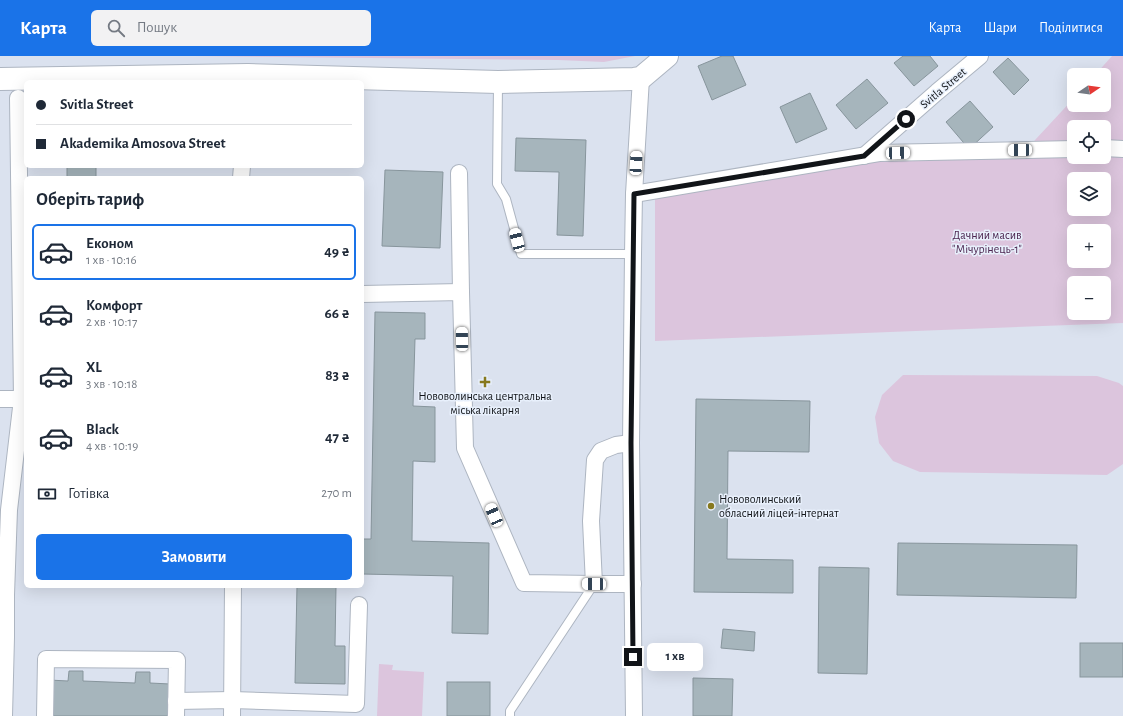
<!DOCTYPE html>
<html lang="uk">
<head>
<meta charset="utf-8">
<style>
	body { margin:0; font-family:"Alegreya Sans",sans-serif; background:#f2f2f3; color:#1f2937; height:100vh; display:flex; flex-direction:column; font-size:15px; white-space:nowrap }
	* { box-sizing:border-box; margin:0 }
	p { font-size:13px; color:#747a83 }
	.icon { flex:none; width:22px; height:22px; fill:none; stroke:currentColor; stroke-width:2; stroke-linecap:round; stroke-linejoin:round }
	.map { position:relative; flex:1; overflow:hidden }
	.drawer { position:absolute; left:24px; top:120px; width:340px; height:412px; display:flex; flex-direction:column; background:#fff; border-radius:6px; box-shadow:0 4px 16px #0002 }
	.drawer>* { flex:none }
	.top-card { position:absolute; left:24px; top:24px; width:340px; height:88px; border-radius:6px; box-shadow:0 4px 16px #0002; display:grid; align-content:center; height:88px; padding:0 12px; background:#fff }
	.needle { width:26px; rotate:77deg }
	.fabs { position:absolute; left:1067px; top:12px; display:grid; gap:8px }
	.fabs a { display:grid; place-items:center; width:44px; height:44px; border-radius:6px; background:#fff; box-shadow:0 4px 16px #0002; font-size:20px }
	.end { position:absolute; width:18px; height:18px; margin:-9px; border:5px solid #111418; background:#fff; box-shadow:0 0 0 2px #fff }
	.from { border-radius:50% }
	.bubble { position:absolute; height:28px; border-radius:6px; background:#fff; box-shadow:0 4px 16px #0002; font-size:13px; font-weight:600; line-height:28px; text-align:center }
	.car { position:absolute; width:12px; height:24px; margin:-12px -6px; border-radius:5px; box-shadow:0 0 3px 1px #0007; background:linear-gradient(#fff 24%,#345 0 40%,#fff 0 76%,#345 0 86%,#fff 0) }
	.top-card b { display:flex; align-items:center; gap:14px; height:38px; font-size:15px }
	.top-card b+b { border-top:1px solid #e0e1e3 }
	.top-card i { width:10px; height:10px; background:#1f2937 }
	ul { padding:0; list-style:none }
	li { display:flex; align-items:center; gap:12px; height:56px; margin:0 8px 6px; padding:0 4px; border:2px solid transparent; border-radius:6px }
	li div { flex:1 }
	li b { display:block; font-size:15px }
	li em { font-style:normal; font-weight:600 }
	li.selected { border-color:#1a73e8 }
	li>.icon { width:36px; height:36px; stroke-width:1.5 }
	h2 { padding:0 12px; font-size:18px; line-height:48px }
	.pay { display:flex; align-items:center; gap:10px; height:44px; padding:0 12px; font-size:15px }
	.pay p { margin-inline-start:auto }
	.button { display:flex; gap:8px; margin-top:auto; padding:8px 12px }
	.button a { flex:1; height:46px; border-radius:6px; background:#1a73e8; color:#fff; font-size:16px; font-weight:600; line-height:46px; text-align:center }
	header { display:flex; align-items:center; gap:24px; box-sizing:border-box; height:56px; padding:0 20px; background:#1a73e8; color:#fff }
	header strong { font-size:19px }
	nav { display:flex; gap:22px; margin-inline-start:auto; font-size:14px }
	.search { width:280px; height:36px; background:#f2f2f3; display:flex; align-items:center; gap:10px; box-sizing:border-box; padding:0 14px; border-radius:6px; color:#747a83; font-size:15px }
	.map>svg:first-child { display:block }
	.green { fill:#dcc5dd; fill-rule:evenodd }
	.building { fill:#a6b5bc; stroke:#87959c }
	.lines { fill:none; stroke-linecap:round; stroke-linejoin:round }
	.lane-casing { stroke:#adb5c1; stroke-width:10 }
	.street-casing { stroke:#adb5c1; stroke-width:18 }
	.secondary-casing { stroke:#adb5c1; stroke-width:24 }
	.lane { stroke:#fff; stroke-width:8 }
	.street { stroke:#fff; stroke-width:16 }
	.secondary { stroke:#fff; stroke-width:22 }
	.route { stroke:#111418; stroke-width:5 }
	.poi-dot { fill:#87791e; stroke:#e8f0fc; stroke-width:1.5 }
	.labels { text-anchor:middle; dominant-baseline:central; stroke-width:3; stroke-linejoin:round; paint-order:stroke }
	.street-label { font-size:12px; fill:#111418; stroke:#e8f0fc }
	.park-label { font-size:12px; fill:#4b254f; stroke:#e8f0fc }
	.poi-label { font-size:12px; fill:#111418; stroke:#e8f0fc }
</style>
</head>
<body>
<header>
<strong>Карта</strong>
<div class="search"><svg class="icon" aria-label="search" viewBox="0 0 24 24"><circle cx="10" cy="10" r="6"/><path d="M15 15l6 6"/></svg>Пошук</div>
<nav><a>Карта</a><a>Шари</a><a>Поділитися</a></nav>
</header>
<div class="map">
<svg width="1123" height="660" viewBox="0 0 1123 660">
	<rect width="100%" height="100%" fill="#dbe2ef"/>
	<g class="green">
		<path d="M194,0h441l-31,6 -46,-2z"/>
		<path d="M1112,0h11v267l-468,18v-144l221,-36 146,-7 52,-56v7h30v-30h-9zM1074,71h30v30h-30zM1074,123h30v30h-30zM1074,175h30v30h-30zM1074,227h30v30h-30z"/>
		<path d="M903,319l194,1 22,7 4,3v78l-16,11 -187,-3 -27,-11 -14,-18 -4,-26 7,-22z"/>
		<path d="M379,608l14,1 -1,5 32,2 -2,44h-45z"/>
	</g>
	<g class="building">
		<path d="M722,0h11l13,29 -34,15 -14,-34z"/>
		<path d="M903,0h27l8,10 -24,20 -20,-23z"/>
		<path d="M1008,2l21,22 -15,15 -21,-23z"/>
		<path d="M867,23l21,24 -32,26 -20,-24z"/>
		<path d="M810,37l17,36 -31,14 -16,-36z"/>
		<path d="M970,45l23,26 -24,22 -23,-27z"/>
		<path d="M516,82l70,2 -3,96 -26,-1 2,-63 -44,-1z"/>
		<rect x="67" y="110" width="29" height="12"/>
		<path d="M385,114l58,2 -3,76 -58,-2z"/>
		<path d="M375,256l50,1v26h-10l-2,67 22,1v55l-22,-1 -1,80 77,2 -1,91 -36,-1 1,-57 -91,-2v-35h9z"/>
		<path d="M696,343l114,2 -1,51 -81,-1 -1,108 66,1v33l-99,-1z"/>
		<path d="M898,487l179,2 -1,53 -179,-3z"/>
		<path d="M819,511l50,1 -2,106 -49,-1z"/>
		<path d="M297,530h39l-1,60h10v38l-50,-1z"/>
		<path d="M723,573l32,3 -1,19 -33,-3z"/>
		<rect x="1080" y="587" width="43" height="34"/>
		<path d="M69,615h14v10l52,2 1,-11h14v11l20,1v32h-122l1,-36 19,1z"/>
		<path d="M693,622l40,1 -1,37h-39z"/>
		<rect x="447" y="626" width="43" height="34"/>
	</g>
	<g class="lines">
		<defs>
			<g id="lane">
				<path d="M498,28l-1,100 9,15 15,55h112"/>
				<path d="M510,660v-5l84,-127"/>
			</g>
			<g id="street">
				<path d="M1104,92l19,1"/>
				<path d="M864,100l73,-64 43,-36"/>
				<path d="M459,117l2,119"/>
				<path d="M241,122l1,-12"/>
				<path d="M634,138l245,-41 195,-4"/>
				<path d="M362,238l99,-2 4,156 59,135 70,1"/>
				<path d="M0,343h26"/>
				<path d="M631,387l-15,2 -15,6 -6,9 -4,61 3,63h39"/>
				<path d="M176,645l56,-1 124,4 3,-99"/>
				<path d="M4,660l2,-79v-42l3,-85 13,-111 -4,-301"/>
				<path d="M45,660l1,-57 131,1 -1,56"/>
				<path d="M232,660l1,-130"/>
				<path d="M634,660l-3,-273 2,-189 1,-60 7,-116"/>
			</g>
			<path id="secondary" d="M0,23l248,-4 250,7 136,-3 7,-1 26,-22"/>
		</defs>
		<use href="#lane" class="lane-casing"/>
		<use href="#street" class="street-casing"/>
		<use href="#secondary" class="secondary-casing"/>
		<use href="#lane" class="lane"/>
		<use href="#street" class="street"/>
		<use href="#secondary" class="secondary"/>
	</g>
	<g class="lines">
		<path class="route" d="M633,601l-2,-214 3,-249 230,-38 42,-37"/>
	</g>
	<g class="poi-dot">
		<path d="M483 320h4v4h4v4h-4v4h-4v-4h-4v-4h4z"/>
		<circle cx="711" cy="450" r="4"/>
	</g>
	<g class="labels">
		<g class="street-label">
			<text transform="translate(943 32) rotate(-40)">Svitla Street</text>
		</g>
		<g class="park-label">
			<text x="987" y="179">Дачний масив<tspan x="987" dy="14">"Мічурінець-1"</tspan></text>
		</g>
		<g class="poi-label">
			<text x="485" y="340">Нововолинська центральна<tspan x="485" dy="14">міська лікарня</tspan></text>
			<text x="719" y="443" text-anchor="start">Нововолинський<tspan x="719" dy="14">обласний ліцей-інтернат</tspan></text>
		</g>
	</g>
</svg>
<div class="fabs">
<a><svg class="needle" viewBox="-14 -14 28 28"><path d="M0-13l5 13h-10z" fill="#e53935"/><path d="M0 13l5-13h-10z" fill="#747a83"/></svg></a>
<a><svg class="icon" aria-label="locate" viewBox="0 0 24 24"><circle cx="12" cy="12" r="6"/><path d="M12 2v4M12 18v4M2 12h4M18 12h4"/></svg></a>
<a><svg class="icon" aria-label="layers" viewBox="0 0 24 24"><path d="M12 4l9 5-9 5-9-5zM3 14l9 5 9-5"/></svg></a>
<a>+</a>
<a>−</a>
</div>
<i class="end from" style="left:906px;top:63px"></i>
<i class="end" style="left:633px;top:601px"></i>
<div class="bubble" style="left:647px;top:587px;width:56px">1 хв</div>
<i class="car" style="left:1020px;top:94px;rotate:269deg"></i>
<i class="car" style="left:898px;top:97px;rotate:88deg"></i>
<i class="car" style="left:636px;top:107px;rotate:3deg"></i>
<i class="car" style="left:517px;top:184px;rotate:345deg"></i>
<i class="car" style="left:462px;top:283px;rotate:359deg"></i>
<i class="car" style="left:494px;top:459px;rotate:337deg"></i>
<i class="car" style="left:594px;top:528px;rotate:271deg"></i>
<div class="top-card">
<b><i class="from"></i>Svitla Street</b>
<b><i></i>Akademika Amosova Street</b>
</div>
<section class="drawer">
<h2>Оберіть тариф</h2>
<ul>
<li class="selected"><svg class="icon" aria-label="car" viewBox="0 0 24 24"><path d="M5 17H2v-5l4-1 3-4h7l3 4 3 1v5h-3M9 17h6M6 11h13"/><circle cx="7" cy="17" r="2"/><circle cx="17" cy="17" r="2"/></svg><div><b>Економ</b><p>1 хв · 10:16</p></div><em>49 ₴</em></li>
<li><svg class="icon" aria-label="car" viewBox="0 0 24 24"><path d="M5 17H2v-5l4-1 3-4h7l3 4 3 1v5h-3M9 17h6M6 11h13"/><circle cx="7" cy="17" r="2"/><circle cx="17" cy="17" r="2"/></svg><div><b>Комфорт</b><p>2 хв · 10:17</p></div><em>66 ₴</em></li>
<li><svg class="icon" aria-label="car" viewBox="0 0 24 24"><path d="M5 17H2v-5l4-1 3-4h7l3 4 3 1v5h-3M9 17h6M6 11h13"/><circle cx="7" cy="17" r="2"/><circle cx="17" cy="17" r="2"/></svg><div><b>XL</b><p>3 хв · 10:18</p></div><em>83 ₴</em></li>
<li><svg class="icon" aria-label="car" viewBox="0 0 24 24"><path d="M5 17H2v-5l4-1 3-4h7l3 4 3 1v5h-3M9 17h6M6 11h13"/><circle cx="7" cy="17" r="2"/><circle cx="17" cy="17" r="2"/></svg><div><b>Black</b><p>4 хв · 10:19</p></div><em>47 ₴</em></li>
</ul>
<div class="pay"><svg class="icon" aria-label="cash" viewBox="0 0 24 24"><path d="M3 7h18v10H3z"/><circle cx="12" cy="12" r="2"/></svg>Готівка<p>270 m</p></div>
<div class="button"><a>Замовити</a></div>
</section>
</div>
</body>
</html>
